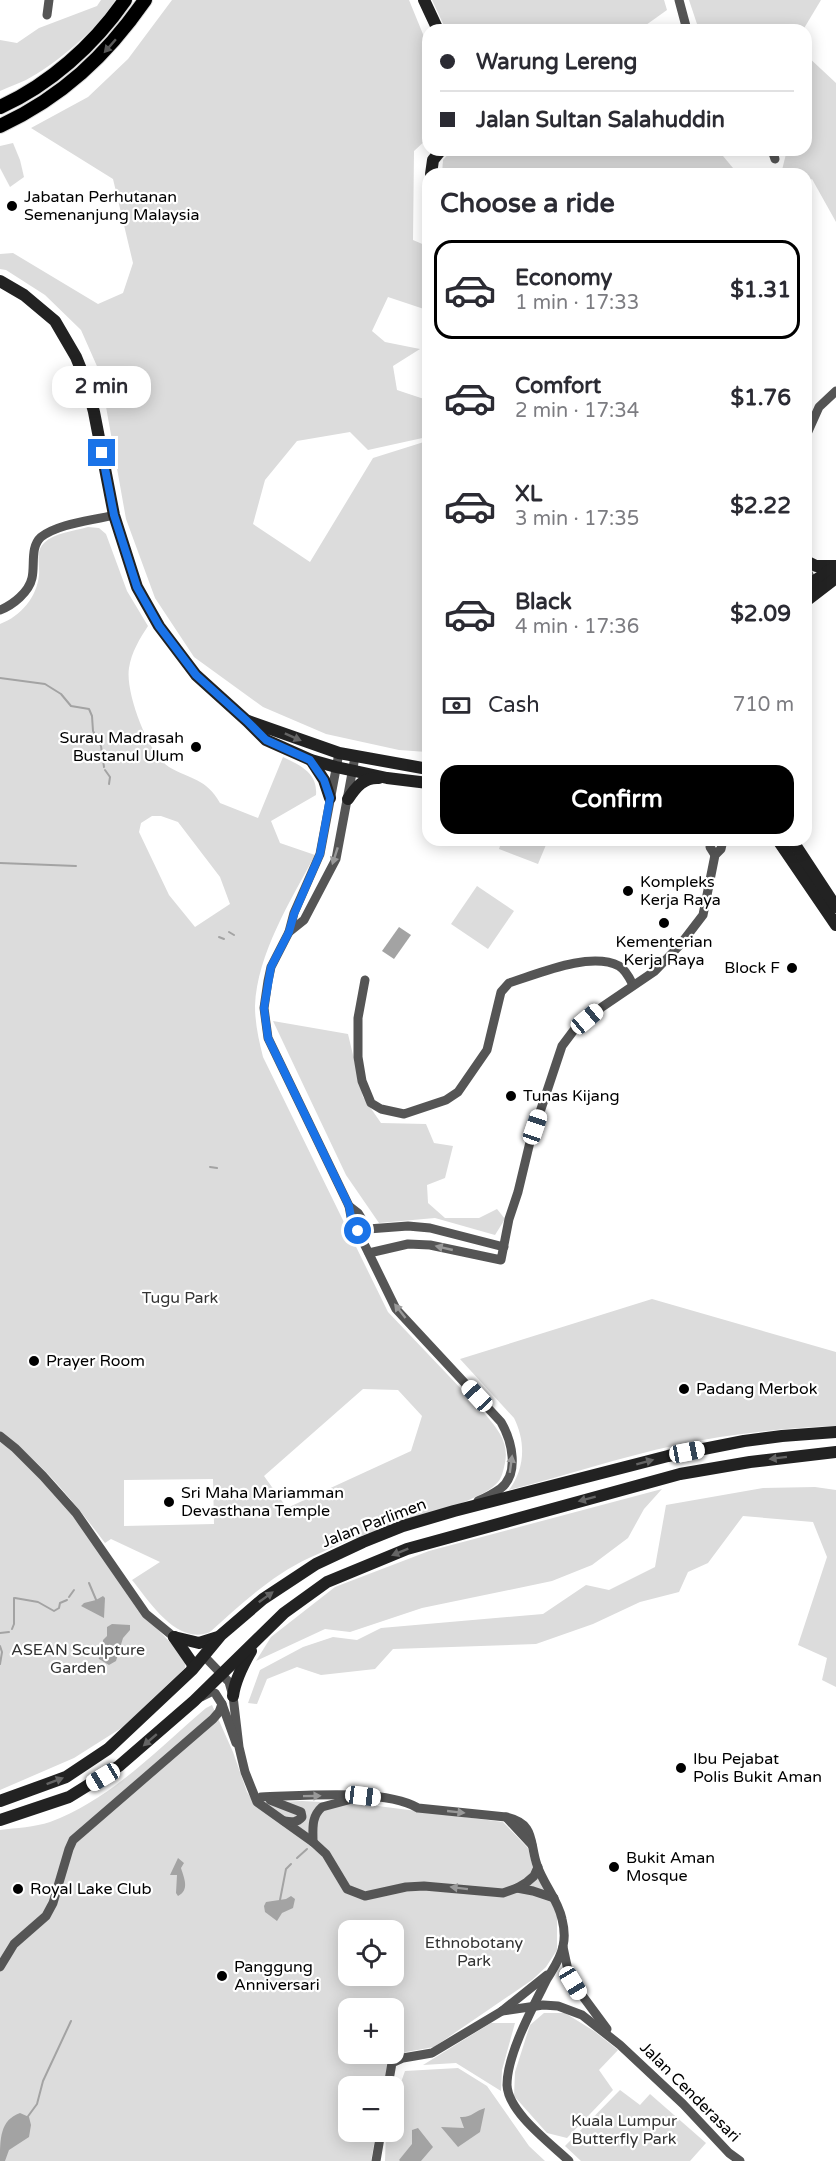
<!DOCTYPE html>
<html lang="en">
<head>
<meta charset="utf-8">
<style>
	body { margin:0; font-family:"Varela Round",sans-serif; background:#f7f7f7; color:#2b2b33; height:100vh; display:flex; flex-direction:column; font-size:22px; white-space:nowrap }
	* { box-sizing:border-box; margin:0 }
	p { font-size:20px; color:#7c7c81 }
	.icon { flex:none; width:33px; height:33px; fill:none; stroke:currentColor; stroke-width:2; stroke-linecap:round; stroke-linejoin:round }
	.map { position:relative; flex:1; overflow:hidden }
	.sheet { position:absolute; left:422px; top:168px; width:390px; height:678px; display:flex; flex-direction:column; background:#fff; border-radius:18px; box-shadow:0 3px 15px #0003 }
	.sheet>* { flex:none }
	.guide { position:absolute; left:422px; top:24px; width:390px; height:132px; border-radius:18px; box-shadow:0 3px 15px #0003; display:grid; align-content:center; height:132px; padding:0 18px; background:#fff }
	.tools { position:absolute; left:338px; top:1920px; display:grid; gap:12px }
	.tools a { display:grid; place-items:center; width:66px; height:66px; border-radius:12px; background:#fff; box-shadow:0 3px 15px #0003; font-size:30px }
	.end { position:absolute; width:27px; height:27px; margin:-14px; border:8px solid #1a73e8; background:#fff; box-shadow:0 0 0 3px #fff }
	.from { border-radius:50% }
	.bubble { position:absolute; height:42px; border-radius:18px; background:#fff; box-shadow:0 3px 15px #0003; font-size:20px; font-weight:700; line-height:42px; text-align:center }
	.car { position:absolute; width:18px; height:36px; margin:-18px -9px; border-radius:8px; box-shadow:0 0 4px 2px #0007; background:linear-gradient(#fff 24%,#345 0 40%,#fff 0 76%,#345 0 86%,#fff 0) }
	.guide b { display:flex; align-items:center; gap:21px; height:57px; font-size:22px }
	.guide b+b { border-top:2px solid #e1e1e2 }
	.guide i { width:15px; height:15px; background:#2b2b33 }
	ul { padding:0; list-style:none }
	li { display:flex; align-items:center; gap:18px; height:99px; margin:0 12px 9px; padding:0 6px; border:3px solid transparent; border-radius:18px }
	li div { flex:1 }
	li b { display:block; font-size:22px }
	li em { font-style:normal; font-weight:700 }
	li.on { border-color:#000 }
	li>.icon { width:54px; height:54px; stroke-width:1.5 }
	h2 { padding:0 18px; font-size:27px; line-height:72px }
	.pay { display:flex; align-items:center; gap:15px; height:66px; padding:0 18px; font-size:22px }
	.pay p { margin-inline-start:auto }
	.cta { display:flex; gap:12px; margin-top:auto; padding:12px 18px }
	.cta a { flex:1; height:69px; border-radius:18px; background:#000; color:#fff; font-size:24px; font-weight:700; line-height:69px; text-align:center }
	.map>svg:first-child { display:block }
	.green { fill:#dcdcdc; fill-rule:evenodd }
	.water { fill:#a3a3a3 }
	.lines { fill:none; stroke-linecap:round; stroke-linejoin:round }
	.stream { stroke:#a3a3a3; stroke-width:2 }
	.primary-casing { stroke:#dbdbdb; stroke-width:16 }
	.street { stroke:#555; stroke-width:9 }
	.secondary { stroke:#222; stroke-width:12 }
	.primary { stroke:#000; stroke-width:14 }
	.oneway { fill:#595959 }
	.oneway2 { fill:#646464 }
	.oneway3 { fill:#999 }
	.route { stroke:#1a73e8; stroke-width:8 }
	.poi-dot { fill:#000; stroke:#fff; stroke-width:2 }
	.labels { text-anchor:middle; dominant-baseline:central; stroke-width:4.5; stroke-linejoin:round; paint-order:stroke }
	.poi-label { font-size:16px; fill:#000; stroke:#fff; text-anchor:start }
	.park-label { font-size:16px; fill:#333; stroke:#fff }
	.street-label { font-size:16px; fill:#000; stroke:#fff }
</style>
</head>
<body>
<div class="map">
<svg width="836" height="2161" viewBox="0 0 836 2161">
	<rect width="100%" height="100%" fill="#fff"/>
	<g class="green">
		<path d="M101,0h14c-18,30 -59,64 -89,80 -8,4 -18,7 -26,11v-51l17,3 22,-15 58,-22z"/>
		<path d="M172,0h237l18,44v95l-13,12 -1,89 14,6v64l-39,-13 -16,34 13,11 35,7 -27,17 4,24 30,10v37l-59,13 -18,-18 -53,9 -32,39 -12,44 57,38 63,-104 54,-17v311l-28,-2 -73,-16 -63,-27 -69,-50 -39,-59 -29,-79 -26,-146 -19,-43 -36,-35 -39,-25 -6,-1v-15l13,-1 85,51 25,-11 10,-30 -20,-84 -82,-51 57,-31 40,-38z"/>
		<path d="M432,0h232l3,10 -28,20h-193z"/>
		<path d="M689,0h132l-18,30h-104z"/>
		<path d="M806,55l30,28v139l-24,-43 -6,3v-8h-25l5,-20 -2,-4h22z"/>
		<path d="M13,143l7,17 4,17 -14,10 -10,-19v-22z"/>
		<path d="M452,150h266l20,24h-296l1,-14z"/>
		<path d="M88,527l11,1 7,6 21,57 21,35c-8,12 -17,27 -19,42 -4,24 19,86 40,99 22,13 37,11 51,36l38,15 25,-61c17,8 35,16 33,38l-45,26 9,22 35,12c-24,45 -58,99 -60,151 0,18 4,35 8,51l125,255 98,103c12,15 23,27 19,48 -2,8 -3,16 -9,21 -17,19 -104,41 -132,51 -19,6 -37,15 -55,23 -37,17 -69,47 -99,74 -33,14 -61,-31 -78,-52l28,-18 -49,-23 -6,4c-31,-41 -63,-81 -105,-111v-808c21,-8 37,-27 39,-49 1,-11 -4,-23 5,-32 10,-10 30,-12 44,-16zM152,816h9l17,6 42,55 10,27 -35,23 -26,-32 -30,-63 2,-9zM363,1389l35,1 24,26 -11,35 -124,57 -23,-32zM213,1479l1,45 -90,2v-46z"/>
		<path d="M502,840h46l-10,24 -39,-15z"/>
		<path d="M477,886l37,25 -26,38 -37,-25z"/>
		<path d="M273,1021l75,13 15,63 18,26 45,1 8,19 19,3 -8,32 -18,7 1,18 17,15h34l18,-9 8,10 -10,16 -60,-17 -56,5 -33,-48z"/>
		<path d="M652,1299l184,53v74c-53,2 -108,8 -159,19 -57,12 -112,31 -168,45 16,-21 17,-48 5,-72l-54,-59z"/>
		<path d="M0,1442l9,6 44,43 35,41 57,84 41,43 -1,9 -62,59 -49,31 -74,32z"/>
		<path d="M815,1487l21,3v197l-14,-7 5,-22 -29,-13 29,-88 -14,-35 -70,-6 -35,47 -20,9 -9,20 -39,10 -47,22 -57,20 -143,5 -18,20 -54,6 -24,-8 -30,12 -10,25 -9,-1 12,-33 43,-23 30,-10 24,3 24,-12 162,-14 43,-29 23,5 46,-23 11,-62 97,-17z"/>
		<path d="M662,1489l-18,20 -16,29 -36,27 -40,16 -130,27 -72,24 -25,-3 -69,32 15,-24 64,-50 94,-36z"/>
		<path d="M212,1705l21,47 14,40 7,11 48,-2 60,3 141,18 25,26 6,24 17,27 6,15v36l-11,17 -14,13 -98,67 -28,5 -17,9 -5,25h-36v46h28l-5,29h-371v-331c16,-2 35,-3 50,-8 60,-22 108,-73 156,-114zM348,1930h45v46h-45zM348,2008h45v46h-45z"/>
		<path d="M544,2013h21l29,18 24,19 -19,20 14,20 -46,48 -20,-5 -33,-37 1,-24 15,-47z"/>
		<path d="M491,2023h24l-13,47 -1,21 -45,-28 -33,2z"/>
		<path d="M458,2068l29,18 42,60 16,15h-160l1,-29h7v-27l12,-34z"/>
		<path d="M620,2090l20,15 10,-11 56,49 -16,18h-109l-16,-15z"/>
	</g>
	<g class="water">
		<path d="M399,927l12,8 -17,24 -12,-8z"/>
		<path d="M103,1596l2,2 -1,20 -23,-12 3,-3 12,-3z"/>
		<path d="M112,1624l18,1v5l-7,8 -7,23 -7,4 -10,-6 -2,-8 6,-4v-7l4,-4v-9z"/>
		<path d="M178,1858l6,5 -3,5c3,10 9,22 -3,28l-2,-3 1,-18h-7z"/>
		<path d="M291,1896l4,3 -2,9 -11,5 -5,8 -12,-9 -1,-6 2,-4 20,-3z"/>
		<path d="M485,2108l-5,24 -22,15 -17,-20 23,1 -4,-11c11,1 15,-6 25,-9z"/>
		<path d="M20,2113l9,4 2,8 -2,12 -20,13 -4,11h-5c0,-22 0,-41 20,-48z"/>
		<path d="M418,2128l15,19 -12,14h-21l-1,-1 13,-16v-14z"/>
	</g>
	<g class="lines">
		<g class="stream">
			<path d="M0,678l45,6 16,10 10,12 18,3 3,7 1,15 8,15 3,21"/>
			<path d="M105,770l5,7 -1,7"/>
			<path d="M0,863l76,3"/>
			<path d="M229,932l5,3"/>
			<path d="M219,937l5,2"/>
			<path d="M210,1167l7,1"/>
			<path d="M89,1583l8,19"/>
			<path d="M69,1597l5,-7"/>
			<path d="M15,1598l23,4 16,9 5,-3 1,-5 7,-3"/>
			<path d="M12,1629l2,-5v-26"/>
			<path d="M0,1633l9,-1"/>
			<path d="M0,1646l2,6 -2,12"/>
			<path d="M297,1858l10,-9"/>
			<path d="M280,1900l6,-31 5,-5"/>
			<path d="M26,2119l11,-15 6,-23 28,-60"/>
		</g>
		<defs>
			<g id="primary">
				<path d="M0,107c49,-22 94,-62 125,-107"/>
				<path d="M0,126c62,-29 106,-70 145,-126"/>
			</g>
		</defs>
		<use href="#primary" class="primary-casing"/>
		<g class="street">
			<path d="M679,0l8,30"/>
			<path d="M47,15l2,-15"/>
			<path d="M772,150l3,9"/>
			<path d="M806,436l13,-29 17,-16"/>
			<path d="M806,568l9,20"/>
			<path d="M0,610c13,-5 29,-18 32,-32 3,-13 -2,-31 9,-41 19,-14 50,-16 73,-22"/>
			<path d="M339,753l-19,101 -26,59 -5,19 -18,35 -3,14 -4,27 4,30 81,168 2,11 45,92 105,113c11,19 19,52 -1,67 -7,5 -15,9 -22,12"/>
			<path d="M711,840l-1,7 5,8"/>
			<path d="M289,932l15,-12 32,-61 19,-102"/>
			<path d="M365,980l-7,38v39l4,24 9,22 10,6 23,5 42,-14 12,-8 29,-42 14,-58 8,-9c29,-9 81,-32 110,-17 7,4 11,13 14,19"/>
			<path d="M349,1206l9,7 10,16 40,-3 22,2 74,19"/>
			<path d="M369,1253l39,-9 22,1 71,15 8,-41 9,-27 12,-50 32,-96 12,-16 28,-23 53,-36 25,-26 23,-30 12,-60 6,-6 2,-9"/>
			<path d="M0,1436l15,12 28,28 33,37 70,101 28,23"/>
			<path d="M204,1656l25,26 4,14 6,51 6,25 12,30 56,40 13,12 21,35 18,7 41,-9 18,-1 79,7 14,-5 10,-6 7,-6 4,-9"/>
			<path d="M201,1697l10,-5 4,1 7,11 14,39"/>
			<path d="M261,1797c41,-1 123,-9 157,11l88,9c30,7 23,24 31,48 6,19 21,34 25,54 2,8 3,19 1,27 -2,12 -10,23 -16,33 -14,28 -40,75 -40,106 1,27 43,58 62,76"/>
			<path d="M270,1800l31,12 1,5c-5,6 -11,5 -18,4"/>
			<path d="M506,1817l26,28"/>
			<path d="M313,1842c0,-14 -2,-25 9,-35l30,-8"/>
			<path d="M517,1888l16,3 21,7"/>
			<path d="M563,1947l6,28 4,8 34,46"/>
			<path d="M0,1967l14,-23 32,-28 7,-13 16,-54 4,-9 140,-121 6,-7 3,-8"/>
			<path d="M502,2011l41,-6 15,1 24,9 38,30 63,59 46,49 11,8"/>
			<path d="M388,2086l4,-23 11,-5 29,-5 70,-42 45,-36"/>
			<path d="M376,2161l5,-29"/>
		</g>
		<g class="secondary">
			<path d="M424,0l14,30"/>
			<path d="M431,174l2,-14 8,-10"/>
			<path d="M0,281l24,14 31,26 21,36 9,22 9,33 20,103 23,72 22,39 37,49 51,46 19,19 45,20 25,7 51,11 41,5"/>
			<path d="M806,561l10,5h20"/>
			<path d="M806,587l30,-21"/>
			<path d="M806,601l30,-23"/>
			<path d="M248,721l91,32 89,16"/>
			<path d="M311,760l13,20 6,18"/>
			<path d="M348,799c8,-12 16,-22 31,-21"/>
			<path d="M778,840l58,85"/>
			<path d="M792,840l44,67"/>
			<path d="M174,1637l25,6 19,-6"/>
			<path d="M174,1637l18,26 1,5"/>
			<path d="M233,1696c2,-16 10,-31 18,-45"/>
			<path d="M0,1801l66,-24 42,-28 84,-79 29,-35 42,-36 53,-35 47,-22 40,-16 51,-15 214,-55 76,-15 38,-5 54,-4"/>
			<path d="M0,1820l69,-23 50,-31 75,-65 90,-88 43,-31 80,-33 273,-75 70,-12 86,-10"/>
		</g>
		<use href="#primary" class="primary"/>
	</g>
	<defs><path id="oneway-solid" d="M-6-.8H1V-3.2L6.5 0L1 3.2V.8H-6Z" transform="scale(1.5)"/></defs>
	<use class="oneway" href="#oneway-solid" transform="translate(110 46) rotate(131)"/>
	<g class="oneway2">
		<use href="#oneway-solid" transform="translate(293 737) rotate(24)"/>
		<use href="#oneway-solid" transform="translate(778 1458) rotate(173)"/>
		<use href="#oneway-solid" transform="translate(645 1462) rotate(-15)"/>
		<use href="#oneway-solid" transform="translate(587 1499) rotate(165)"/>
		<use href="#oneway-solid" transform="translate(400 1552) rotate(158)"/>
		<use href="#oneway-solid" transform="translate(266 1597) rotate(-36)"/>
		<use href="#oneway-solid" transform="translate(150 1740) rotate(139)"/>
		<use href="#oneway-solid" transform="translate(55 1781) rotate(-21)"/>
	</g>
	<g class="oneway3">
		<use href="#oneway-solid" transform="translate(335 856) rotate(108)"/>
		<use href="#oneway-solid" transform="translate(444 1248) rotate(-167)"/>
		<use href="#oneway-solid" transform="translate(400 1311) rotate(-128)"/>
		<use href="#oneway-solid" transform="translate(511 1464) rotate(-82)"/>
		<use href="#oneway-solid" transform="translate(312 1796) rotate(-1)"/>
		<use href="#oneway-solid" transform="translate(456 1812) rotate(6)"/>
		<use href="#oneway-solid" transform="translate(459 1888) rotate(-173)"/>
	</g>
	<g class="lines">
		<path class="route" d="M102,453l12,62 23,72 22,39 37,49 51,46 19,19 44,20 14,20 6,18 -10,56 -26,60 -5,18 -18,35 -7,41 4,30 81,168 2,11 7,14"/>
	</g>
	<g class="poi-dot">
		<circle cx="12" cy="206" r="6"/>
		<circle cx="196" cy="747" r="6"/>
		<circle cx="628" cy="891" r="6"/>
		<circle cx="664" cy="923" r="6"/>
		<circle cx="792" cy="968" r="6"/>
		<circle cx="511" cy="1096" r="6"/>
		<circle cx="34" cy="1361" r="6"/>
		<circle cx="684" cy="1389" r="6"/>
		<circle cx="169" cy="1502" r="6"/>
		<circle cx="681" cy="1768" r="6"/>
		<circle cx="614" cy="1867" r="6"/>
		<circle cx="18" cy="1889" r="6"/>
		<circle cx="222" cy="1976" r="6"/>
	</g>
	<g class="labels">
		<g class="poi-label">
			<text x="24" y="197">Jabatan Perhutanan<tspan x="24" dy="18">Semenanjung Malaysia</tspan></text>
			<text x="184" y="738" text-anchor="end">Surau Madrasah<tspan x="184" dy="18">Bustanul Ulum</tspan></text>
			<text x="640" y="882">Kompleks<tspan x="640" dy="18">Kerja Raya</tspan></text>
			<text x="664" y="942" text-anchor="middle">Kementerian<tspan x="664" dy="18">Kerja Raya</tspan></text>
			<text x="780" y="968" text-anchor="end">Block F</text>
			<text x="523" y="1096">Tunas Kijang</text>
			<text x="46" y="1361">Prayer Room</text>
			<text x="696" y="1389">Padang Merbok</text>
			<text x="181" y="1493">Sri Maha Mariamman<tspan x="181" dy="18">Devasthana Temple</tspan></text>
			<text x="693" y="1759">Ibu Pejabat<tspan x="693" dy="18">Polis Bukit Aman</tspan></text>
			<text x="626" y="1858">Bukit Aman<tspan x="626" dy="18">Mosque</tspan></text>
			<text x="30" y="1889">Royal Lake Club</text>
			<text x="234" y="1967">Panggung<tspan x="234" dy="18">Anniversari</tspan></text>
		</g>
		<g class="park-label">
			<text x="180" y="1298">Tugu Park</text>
			<text x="78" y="1650">ASEAN Sculpture<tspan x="78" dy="18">Garden</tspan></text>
			<text x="474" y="1943">Ethnobotany<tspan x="474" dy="18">Park</tspan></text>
			<text x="624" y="2121">Kuala Lumpur<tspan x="624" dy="18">Butterfly Park</tspan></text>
		</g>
		<g class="street-label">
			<text transform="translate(374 1523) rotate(-21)">Jalan Parlimen</text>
			<text transform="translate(690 2092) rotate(45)">Jalan Cenderasari</text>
		</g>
	</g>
</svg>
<div class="tools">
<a><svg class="icon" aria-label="locate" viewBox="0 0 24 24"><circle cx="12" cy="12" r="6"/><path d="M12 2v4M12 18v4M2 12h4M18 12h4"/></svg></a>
<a>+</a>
<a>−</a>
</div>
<i class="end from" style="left:358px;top:1231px"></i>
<i class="end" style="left:102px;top:453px"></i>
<div class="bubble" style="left:52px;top:366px;width:99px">2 min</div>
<i class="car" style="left:587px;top:1019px;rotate:50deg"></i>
<i class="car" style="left:535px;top:1127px;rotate:19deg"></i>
<i class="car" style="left:477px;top:1396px;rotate:317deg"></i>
<i class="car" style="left:687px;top:1452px;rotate:79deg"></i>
<i class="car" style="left:103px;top:1777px;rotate:239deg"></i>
<i class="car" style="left:363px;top:1796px;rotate:97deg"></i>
<i class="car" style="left:573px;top:1983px;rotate:149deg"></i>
<div class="guide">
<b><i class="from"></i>Warung Lereng</b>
<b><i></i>Jalan Sultan Salahuddin</b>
</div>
<section class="sheet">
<h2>Choose a ride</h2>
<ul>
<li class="on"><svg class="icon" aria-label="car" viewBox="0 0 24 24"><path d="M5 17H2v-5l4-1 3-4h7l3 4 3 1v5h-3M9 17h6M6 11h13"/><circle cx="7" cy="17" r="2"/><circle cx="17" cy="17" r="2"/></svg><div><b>Economy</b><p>1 min · 17:33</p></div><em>$1.31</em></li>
<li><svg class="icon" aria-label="car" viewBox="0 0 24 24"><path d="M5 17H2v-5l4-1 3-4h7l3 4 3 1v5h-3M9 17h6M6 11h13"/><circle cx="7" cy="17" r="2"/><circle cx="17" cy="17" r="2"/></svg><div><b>Comfort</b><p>2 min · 17:34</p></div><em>$1.76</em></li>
<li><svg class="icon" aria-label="car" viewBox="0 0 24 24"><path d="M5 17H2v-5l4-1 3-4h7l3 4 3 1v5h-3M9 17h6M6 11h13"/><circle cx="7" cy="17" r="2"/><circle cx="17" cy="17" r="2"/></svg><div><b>XL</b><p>3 min · 17:35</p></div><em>$2.22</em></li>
<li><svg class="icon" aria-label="car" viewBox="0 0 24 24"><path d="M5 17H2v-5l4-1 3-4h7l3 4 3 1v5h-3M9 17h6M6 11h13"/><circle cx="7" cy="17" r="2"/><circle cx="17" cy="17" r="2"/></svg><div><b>Black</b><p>4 min · 17:36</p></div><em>$2.09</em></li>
</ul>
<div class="pay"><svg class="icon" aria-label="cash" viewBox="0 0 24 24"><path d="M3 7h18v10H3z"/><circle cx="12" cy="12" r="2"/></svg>Cash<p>710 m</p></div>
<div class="cta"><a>Confirm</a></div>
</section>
</div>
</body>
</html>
